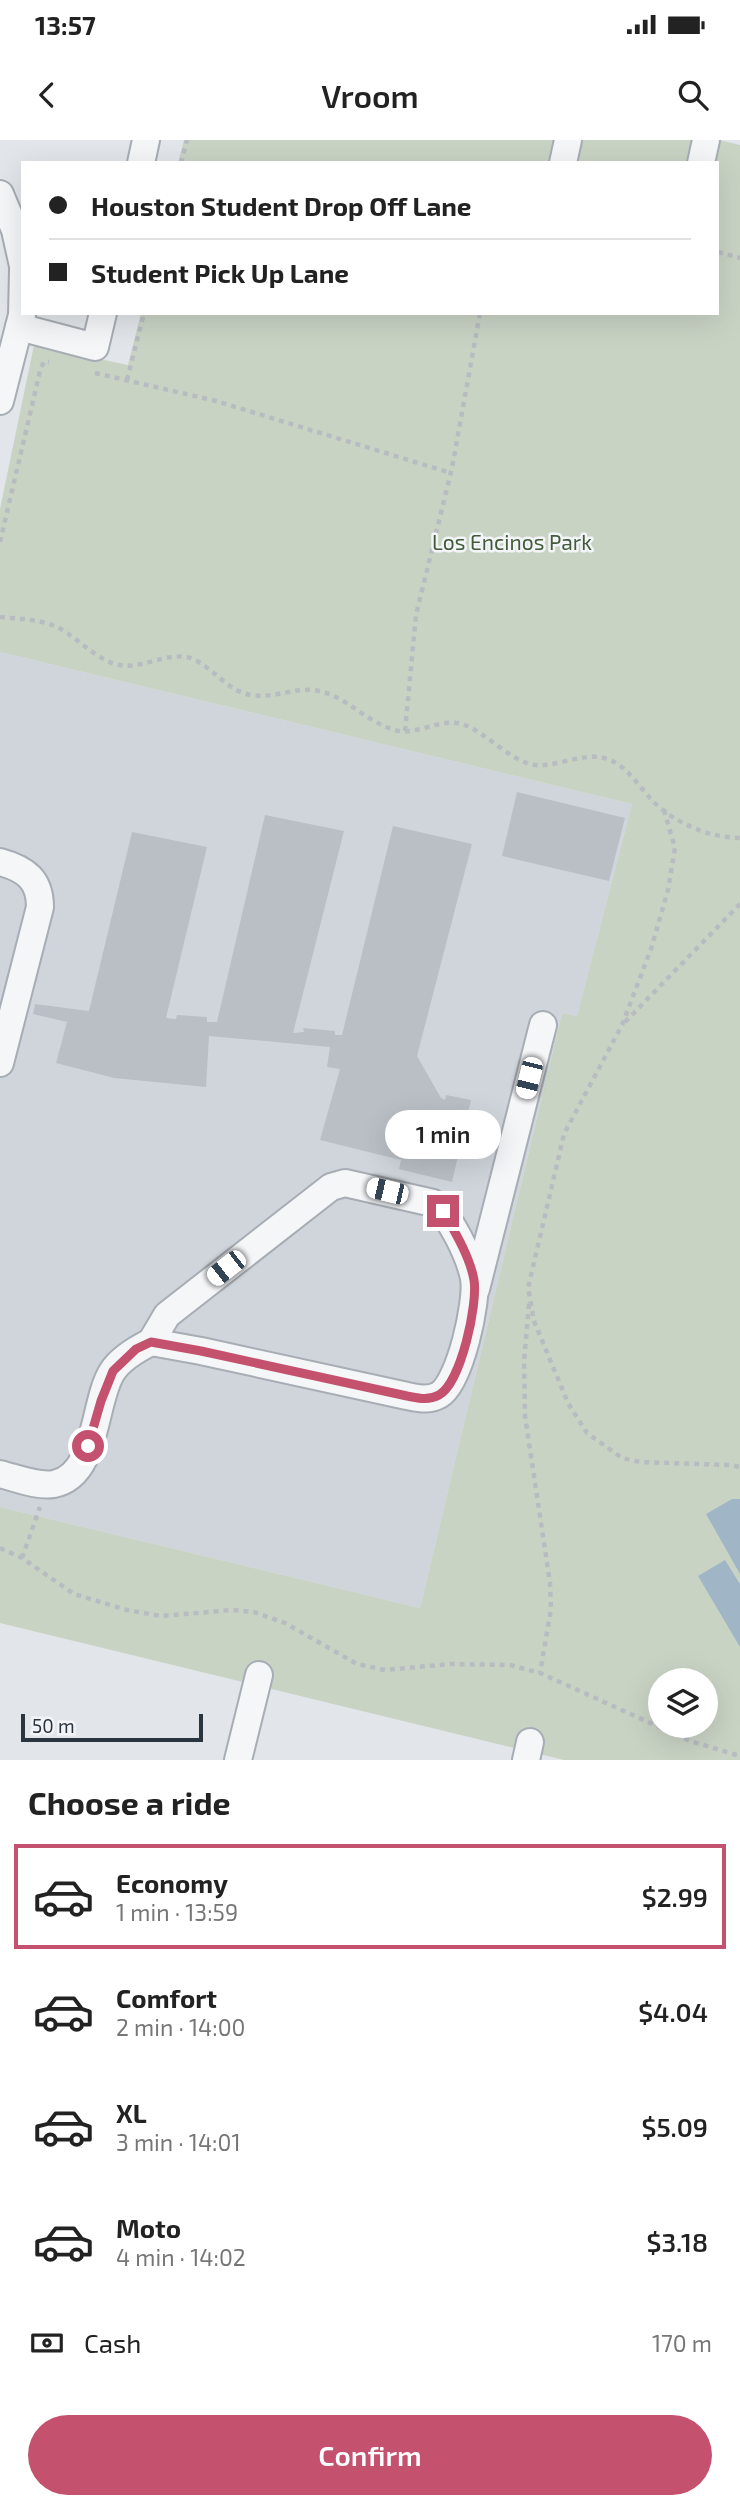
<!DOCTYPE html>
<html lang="en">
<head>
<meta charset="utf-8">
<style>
	body { margin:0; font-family:"Exo 2",sans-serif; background:#f2f2f2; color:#222; height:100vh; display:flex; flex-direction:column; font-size:26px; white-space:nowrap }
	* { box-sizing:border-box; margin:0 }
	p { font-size:23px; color:#767676 }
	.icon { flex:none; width:38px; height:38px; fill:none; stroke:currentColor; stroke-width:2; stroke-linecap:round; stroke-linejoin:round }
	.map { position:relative; height:1620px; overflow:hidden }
	.details { display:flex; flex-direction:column; background:#fff; flex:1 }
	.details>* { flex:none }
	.top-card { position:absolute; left:21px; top:21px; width:698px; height:154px; border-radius:0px; box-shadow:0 7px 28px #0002; display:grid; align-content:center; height:154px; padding:0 28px; background:#fff }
	.buttons { position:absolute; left:648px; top:1528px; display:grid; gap:14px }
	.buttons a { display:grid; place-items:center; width:70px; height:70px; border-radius:50%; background:#fff; box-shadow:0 7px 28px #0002; font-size:35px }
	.scale { position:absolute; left:21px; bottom:18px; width:182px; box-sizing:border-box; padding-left:7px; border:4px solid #2b3540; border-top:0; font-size:19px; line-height:24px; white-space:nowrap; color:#2b3540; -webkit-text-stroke:5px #f2f4f7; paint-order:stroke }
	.end { position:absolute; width:32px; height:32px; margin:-16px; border:9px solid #c4516d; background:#fff; box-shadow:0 0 0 4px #fff }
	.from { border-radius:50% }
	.bubble { position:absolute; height:49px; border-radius:24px; background:#fff; box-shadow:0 7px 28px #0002; font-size:23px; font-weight:600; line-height:49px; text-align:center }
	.car { position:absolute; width:21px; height:42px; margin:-21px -10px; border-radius:9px; box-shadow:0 0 5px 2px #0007; background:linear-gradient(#fff 24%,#345 0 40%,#fff 0 76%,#345 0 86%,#fff 0) }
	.top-card b { display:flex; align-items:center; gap:24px; height:66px; font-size:26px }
	.top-card b+b { border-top:2px solid #e0e0e0 }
	.top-card i { width:18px; height:18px; background:#222 }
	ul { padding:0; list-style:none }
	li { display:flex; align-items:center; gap:21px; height:105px; margin:0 14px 10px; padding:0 14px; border:4px solid transparent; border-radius:0px }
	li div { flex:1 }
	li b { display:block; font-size:26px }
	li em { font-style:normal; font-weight:600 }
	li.active { border-color:#c4516d }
	li>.icon { width:63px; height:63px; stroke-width:1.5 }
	h2 { padding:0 28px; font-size:32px; line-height:84px }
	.pay { display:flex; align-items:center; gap:18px; height:77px; padding:0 28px; font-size:26px }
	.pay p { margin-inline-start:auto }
	.cta { display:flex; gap:14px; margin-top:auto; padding:14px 28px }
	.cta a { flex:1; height:80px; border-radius:42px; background:#c4516d; color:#fff; font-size:28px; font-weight:600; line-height:80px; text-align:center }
	.status { display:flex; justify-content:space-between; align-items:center; height:49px; padding:0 35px; background:#fff; direction:ltr }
	.status svg { height:19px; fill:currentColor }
	header { display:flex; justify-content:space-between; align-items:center; height:91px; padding:0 28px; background:#fff; font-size:32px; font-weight:600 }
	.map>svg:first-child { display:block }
	.built { fill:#d0d5db }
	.green { fill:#c9d3c4; fill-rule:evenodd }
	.water { fill:#a0b6c7 }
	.building { fill:#babfc6 }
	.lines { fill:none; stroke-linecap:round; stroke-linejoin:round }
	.minor-casing { stroke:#a7adb4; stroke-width:30 }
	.path { stroke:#b8bcc1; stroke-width:4.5; stroke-dasharray:5 5; stroke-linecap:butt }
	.minor { stroke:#f5f6f8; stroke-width:26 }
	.route { stroke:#c4516d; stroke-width:9 }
	.labels { text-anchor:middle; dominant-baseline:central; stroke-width:5; stroke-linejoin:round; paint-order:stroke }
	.park-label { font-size:21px; fill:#435b3a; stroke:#f2f4f7 }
</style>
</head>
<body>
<div class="status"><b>13:57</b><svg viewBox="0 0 49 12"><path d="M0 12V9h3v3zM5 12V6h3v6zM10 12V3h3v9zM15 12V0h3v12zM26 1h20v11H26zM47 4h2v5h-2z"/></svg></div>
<header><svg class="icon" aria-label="back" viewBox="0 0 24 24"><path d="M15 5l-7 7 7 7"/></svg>Vroom<svg class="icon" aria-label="search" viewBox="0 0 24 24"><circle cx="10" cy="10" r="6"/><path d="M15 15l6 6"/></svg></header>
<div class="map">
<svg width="740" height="1620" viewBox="0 0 740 1620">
	<rect width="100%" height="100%" fill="#e2e6ea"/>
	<path class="built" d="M0,512l632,152 -55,212 -15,-3 -142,595 -420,-101z"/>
	<path class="green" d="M184,0h535l21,5v1615h-176l-564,-137v-116l420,101 142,-595 15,3 55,-212 -632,-152v-143l34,-164 94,20 13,-52h577v-150h-540zM660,1540h45v46h-45z"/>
	<g class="water">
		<path d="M732,1359h8v75l-34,-60z"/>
		<path d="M725,1420l15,24v63l-42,-71z"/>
	</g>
	<g class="building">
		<path d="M517,652l108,26 -16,63 -107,-25z"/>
		<path d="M265,675l79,16 -51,202 11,-1 -1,-4 32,3v4h7l51,-209 79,18 -55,212 24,42 4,2 1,-5 25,5 -19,82 -53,-13 2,-9 -81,-20 20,-71 -13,-2 3,-20 -121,-11 -3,51 -92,-9 -58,-15 11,-41 -34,-8 2,-10 54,7 43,-179 75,15 -41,171 10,1 1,-4 30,2v5h10z"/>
	</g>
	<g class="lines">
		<defs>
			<g id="minor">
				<path d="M141,23l5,-23"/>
				<path d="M563,23l5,-23"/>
				<path d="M701,23l5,-23"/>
				<path d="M0,54l15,36 8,36"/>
				<path d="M19,187l76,20 8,-34"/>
				<path d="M0,261l22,-86 1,-44"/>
				<path d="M0,722c26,7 40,18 40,45l-40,156"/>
				<path d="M345,1043l88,20c18,14 36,52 41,75 4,23 -14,105 -35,117 -11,6 -21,3 -32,1l-206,-45 -50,-9 16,-27 164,-128z"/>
				<path d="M476,1149l67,-264"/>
				<path d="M0,1334c16,4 38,13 54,10 44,-9 39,-82 58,-112 8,-13 25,-23 39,-30"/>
				<path d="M238,1620l21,-85"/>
				<path d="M526,1620l4,-18"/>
			</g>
		</defs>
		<use href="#minor" class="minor-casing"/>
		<g class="path">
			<path d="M181,23l6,-23"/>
			<path d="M718,112l22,6"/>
			<path d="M95,233l121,28 235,72"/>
			<path d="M127,240l17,-67"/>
			<path d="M0,402l41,-175 4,-6 4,1"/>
			<path d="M0,477c18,2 40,2 57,10 20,10 36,30 58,37 25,8 54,-15 78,-5 22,10 34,32 58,36 23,4 46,-9 68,-4 29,6 50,34 80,40 20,3 43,-13 63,-7 22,7 44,33 68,40 21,6 51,-12 74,-6 24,6 36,32 54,48 24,20 51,31 82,32"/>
			<path d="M405,591l11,-116 36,-147 28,-155"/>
			<path d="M664,670l11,38 -7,42 -17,59 -29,76 -58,109 -36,154 6,33 34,82 19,30 35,25 18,4 90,3 10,2"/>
			<path d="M625,882l115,-118"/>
			<path d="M529,1164l-5,57 1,55 25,167 1,26 -11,64"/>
			<path d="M0,1408l22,10 52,36 53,16 34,6 72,-6 21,2 31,11 72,41 28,6 65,-6 60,1 30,8 150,68 50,15"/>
			<path d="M22,1418l18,-51"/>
		</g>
		<use href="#minor" class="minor"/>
	</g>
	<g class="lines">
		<path class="route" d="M88,1306l13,-45 12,-30 23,-22 15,-7 50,9 206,45c11,2 21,5 32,-1 22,-12 39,-91 35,-115 -4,-23 -19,-48 -31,-69"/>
	</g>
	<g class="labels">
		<g class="park-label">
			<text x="512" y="401">Los Encinos Park</text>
		</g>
	</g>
</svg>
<div class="buttons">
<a><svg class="icon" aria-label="layers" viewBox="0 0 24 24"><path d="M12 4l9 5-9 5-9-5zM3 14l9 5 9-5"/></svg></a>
</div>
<div class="scale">50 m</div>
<i class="end from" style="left:88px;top:1306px"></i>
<i class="end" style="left:443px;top:1071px"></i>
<div class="bubble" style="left:385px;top:970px;width:116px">1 min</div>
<i class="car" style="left:529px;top:938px;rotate:194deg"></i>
<i class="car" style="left:387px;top:1051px;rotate:283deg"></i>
<i class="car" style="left:226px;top:1128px;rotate:232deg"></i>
<div class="top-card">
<b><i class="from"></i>Houston Student Drop Off Lane</b>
<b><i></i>Student Pick Up Lane</b>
</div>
</div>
<section class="details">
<h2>Choose a ride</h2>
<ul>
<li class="active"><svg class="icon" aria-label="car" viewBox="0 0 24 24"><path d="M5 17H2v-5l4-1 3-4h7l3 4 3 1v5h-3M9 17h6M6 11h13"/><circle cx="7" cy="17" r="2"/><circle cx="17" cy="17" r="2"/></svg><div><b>Economy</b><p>1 min · 13:59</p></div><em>$2.99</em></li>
<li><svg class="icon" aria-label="car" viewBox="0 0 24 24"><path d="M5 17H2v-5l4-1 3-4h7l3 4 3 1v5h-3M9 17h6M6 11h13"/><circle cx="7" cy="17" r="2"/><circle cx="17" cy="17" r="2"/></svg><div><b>Comfort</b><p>2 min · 14:00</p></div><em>$4.04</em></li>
<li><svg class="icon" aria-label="car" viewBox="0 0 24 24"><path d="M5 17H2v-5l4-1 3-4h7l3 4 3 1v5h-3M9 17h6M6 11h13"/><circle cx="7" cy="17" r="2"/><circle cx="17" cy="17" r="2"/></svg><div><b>XL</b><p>3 min · 14:01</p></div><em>$5.09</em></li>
<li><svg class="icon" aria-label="car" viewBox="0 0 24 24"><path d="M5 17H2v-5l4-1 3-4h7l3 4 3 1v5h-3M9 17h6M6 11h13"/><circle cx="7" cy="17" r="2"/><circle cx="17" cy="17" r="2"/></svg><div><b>Moto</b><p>4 min · 14:02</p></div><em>$3.18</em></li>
</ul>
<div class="pay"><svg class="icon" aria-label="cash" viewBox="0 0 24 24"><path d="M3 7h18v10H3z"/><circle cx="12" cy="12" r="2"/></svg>Cash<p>170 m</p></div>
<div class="cta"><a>Confirm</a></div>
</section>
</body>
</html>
